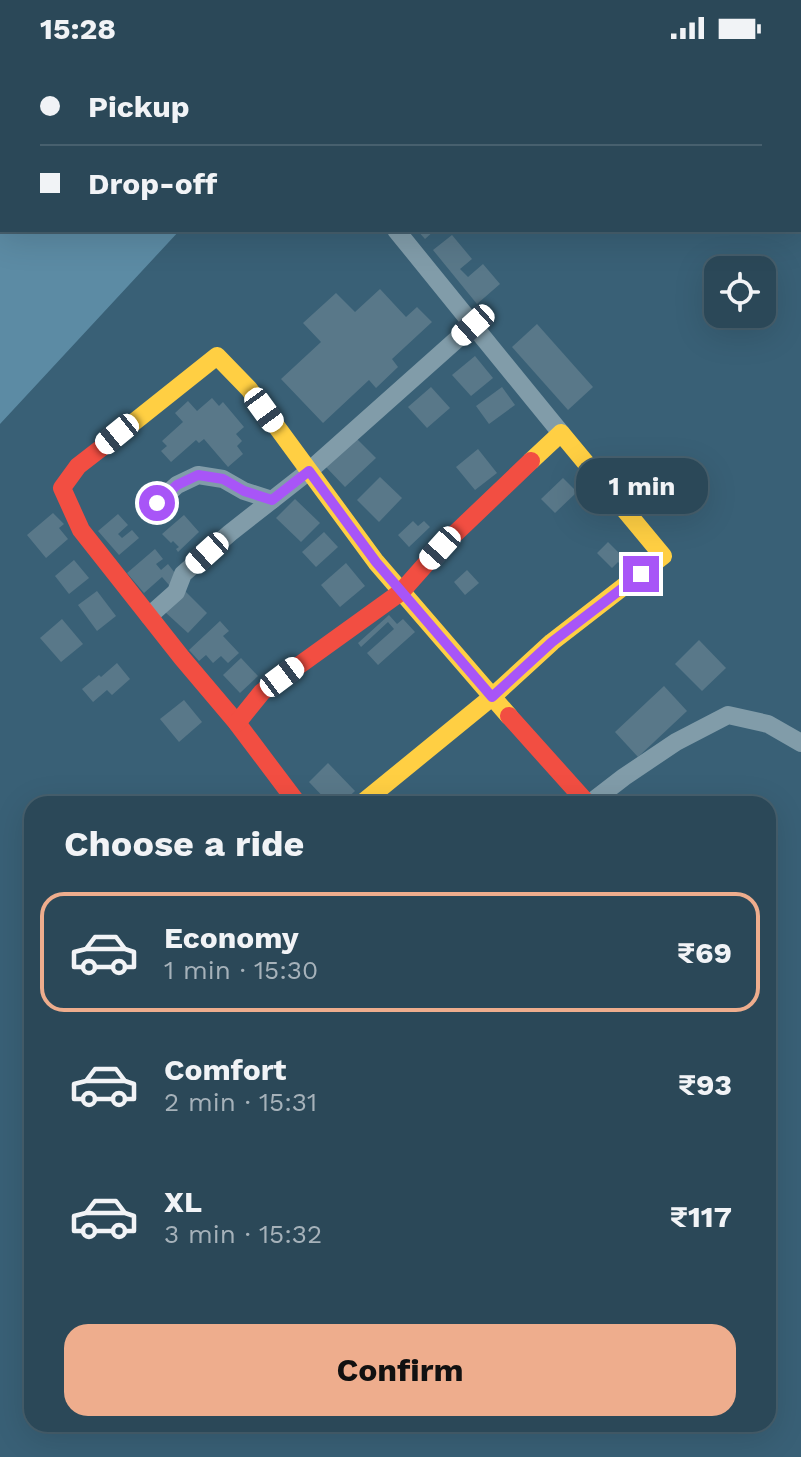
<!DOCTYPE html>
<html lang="en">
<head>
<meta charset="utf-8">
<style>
	body { margin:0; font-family:"Work Sans",sans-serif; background:#334f5e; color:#f1f3f6; height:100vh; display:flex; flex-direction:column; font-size:30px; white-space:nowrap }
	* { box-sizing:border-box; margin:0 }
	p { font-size:26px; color:#a6b2ba }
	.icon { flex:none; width:44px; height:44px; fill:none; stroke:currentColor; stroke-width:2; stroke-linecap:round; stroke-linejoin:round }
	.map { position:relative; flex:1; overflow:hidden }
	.sheet { position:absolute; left:24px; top:740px; width:752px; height:636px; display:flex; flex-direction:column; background:#2b4858; border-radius:24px; box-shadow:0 8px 32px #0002,0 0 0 2px #47606e }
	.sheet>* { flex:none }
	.guide { position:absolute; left:0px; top:0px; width:802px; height:176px; box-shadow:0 8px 32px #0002,0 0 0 2px #47606e; display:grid; align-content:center; height:176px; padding:0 40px; background:#2b4858 }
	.controls { position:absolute; left:704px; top:200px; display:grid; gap:16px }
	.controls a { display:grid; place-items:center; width:72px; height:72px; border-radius:16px; background:#2b4858; box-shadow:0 8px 32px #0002,0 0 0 2px #47606e; font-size:40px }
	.end { position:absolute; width:36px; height:36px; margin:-18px; border:10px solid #a855f7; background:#fff; box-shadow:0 0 0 4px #fff }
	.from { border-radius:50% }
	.bubble { position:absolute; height:56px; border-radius:24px; background:#2b4858; box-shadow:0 8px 32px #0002,0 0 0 2px #47606e; font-size:26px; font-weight:700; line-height:56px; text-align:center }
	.car { position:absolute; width:24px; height:48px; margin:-24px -12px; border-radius:10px; box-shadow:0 0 6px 2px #0007; background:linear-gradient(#fff 24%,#345 0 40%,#fff 0 76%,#345 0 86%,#fff 0) }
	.guide b { display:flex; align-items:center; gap:28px; height:76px; font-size:30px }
	.guide b+b { border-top:2px solid #47606e }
	.guide i { width:20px; height:20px; background:#f1f3f6 }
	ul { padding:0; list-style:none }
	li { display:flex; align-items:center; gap:24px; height:120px; margin:0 16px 12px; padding:0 24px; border:4px solid transparent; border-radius:24px }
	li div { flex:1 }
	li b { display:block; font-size:30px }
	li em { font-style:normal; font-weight:700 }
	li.selected { border-color:#eead8d }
	li>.icon { width:72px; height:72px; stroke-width:1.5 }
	h2 { padding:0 40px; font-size:36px; line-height:96px }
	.action { display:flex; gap:16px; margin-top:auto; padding:16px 40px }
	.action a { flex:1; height:92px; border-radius:24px; background:#eead8d; color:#111; font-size:32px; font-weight:700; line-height:92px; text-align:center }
	.status { display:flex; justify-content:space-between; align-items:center; height:56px; padding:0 40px; background:#2b4858; direction:ltr }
	.status svg { height:22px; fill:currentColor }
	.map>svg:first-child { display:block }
	.water { fill:#5c8ba4 }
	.building { fill:#597889 }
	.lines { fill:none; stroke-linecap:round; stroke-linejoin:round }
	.street { stroke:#819ca9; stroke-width:18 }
	.slow { stroke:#ffcf43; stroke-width:18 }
	.jam { stroke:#f24e42; stroke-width:18 }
	.route { stroke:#a855f7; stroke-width:10 }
</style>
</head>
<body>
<div class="status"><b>15:28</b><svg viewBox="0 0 49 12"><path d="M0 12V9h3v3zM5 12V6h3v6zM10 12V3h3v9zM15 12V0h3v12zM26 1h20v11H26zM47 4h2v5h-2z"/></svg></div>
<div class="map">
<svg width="801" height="1401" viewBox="0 0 801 1401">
	<rect width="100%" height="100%" fill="#396076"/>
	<path class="water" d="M0,0h400l-3,2h-395v172h178l-180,194z"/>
	<g class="building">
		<path d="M417,174h18l-10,9z"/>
		<path d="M452,179l20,24 -12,10 8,8 15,-13 17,20 -23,20 -44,-54z"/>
		<path d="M380,233l26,28 11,-10 15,15 -40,37 6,8 -22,21 -7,-8 -46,43 -42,-44 40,-37 -18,-19 33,-30 19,19z"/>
		<path d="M537,268l56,63 -25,23 -56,-63z"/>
		<path d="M475,300l18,22 -22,18 -19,-21z"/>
		<path d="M431,331l19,21 -23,20 -19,-21z"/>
		<path d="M502,331l13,18 -26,19 -13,-18z"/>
		<path d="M212,342l7,8 4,-4 21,25 -8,7 6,7 -5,5 6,8 -15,13 -24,-28 -5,4 -3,-3 -25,22 -10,-11 6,-5 -5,-5 21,-19 -8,-9 13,-12 9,10z"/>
		<path d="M356,382l20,20 -31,29 -20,-21z"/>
		<path d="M478,393l19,24 -22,17 -19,-23z"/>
		<path d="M380,421l22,21 -23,24 -22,-22z"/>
		<path d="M563,422l14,14 -22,21 -14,-14z"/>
		<path d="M295,443l25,24 -19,19 -25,-24z"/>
		<path d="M53,457l11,11 -5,4 9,11 -22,19 -19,-23z"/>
		<path d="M118,458l10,11 -10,9 4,4 10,-8 7,8 -20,17 -21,-24z"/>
		<path d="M184,459l15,17 -21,20 -2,-3 3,-2 -6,-6 -2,2 -9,-9z"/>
		<path d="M413,465l5,5 6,-5 6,6 -21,20 -11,-12z"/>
		<path d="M324,476l14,15 -22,20 -14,-15z"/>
		<path d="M608,486l25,25 -5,5 -10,-10 -6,6 -15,-15z"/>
		<path d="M155,493l8,10 -7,5 5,6 7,-6 10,13 -9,8 -7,-8 -18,16 -17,-20z"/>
		<path d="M74,504l15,18 -20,16 -14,-18z"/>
		<path d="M346,507l19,23 -25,21 -19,-22z"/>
		<path d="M467,514l12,13 -14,12 -11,-13z"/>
		<path d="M97,535l19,25 -19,15 -19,-26z"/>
		<path d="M185,535l22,22 -19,20 -23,-21z"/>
		<path d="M389,559l8,9 6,-5 12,13 -37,33 -11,-12 27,-24 -6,-7 -27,25 -3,-4z"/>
		<path d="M62,563l21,25 -22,18 -21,-24z"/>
		<path d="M220,565l9,10 -6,5 16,17 -11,10 -7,-7 -8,7 -7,-8 -7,6 -10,-11z"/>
		<path d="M699,584l27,28 -24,23 -27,-27z"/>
		<path d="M241,602l17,18 -18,17 -17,-18z"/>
		<path d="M117,607l13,16 -18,16 -5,-5 -14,12 -11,-13 17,-14 2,2z"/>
		<path d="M664,630l23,25 -49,46 -23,-25z"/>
		<path d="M184,644l18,22 -23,20 -19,-23z"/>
		<path d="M328,707l27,28 -14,13h-11l-21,-22z"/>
	</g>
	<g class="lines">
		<g class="street">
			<path d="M396,174l77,95"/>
			<path d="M157,447l20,-18 21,-10 25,4 21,12 28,9"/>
			<path d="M149,560l27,-24 7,-18 47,-41 79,-62 164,-146 88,108"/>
			<path d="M589,748l35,-27 52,-35 52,-27 40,9 33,19"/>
		</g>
		<g class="slow">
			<path d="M109,386l108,-86 32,33 127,173 133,154"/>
			<path d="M361,748l131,-107 60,-55 111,-86 -102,-123 -30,28"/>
		</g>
		<g class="jam">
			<path d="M109,386l-31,24 -16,22 19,42 101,128 55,65 61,81"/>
			<path d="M509,660l79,88"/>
			<path d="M237,667l25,-31 139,-100 39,-44 91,-87"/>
		</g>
	</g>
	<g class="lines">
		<path class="route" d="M157,447l20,-18 21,-10 25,4 21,12 28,9 37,-29 67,91 116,135 60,-55 89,-68"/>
	</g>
</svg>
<div class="controls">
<a><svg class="icon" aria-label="locate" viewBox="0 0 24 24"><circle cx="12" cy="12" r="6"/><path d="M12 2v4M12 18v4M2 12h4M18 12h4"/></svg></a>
</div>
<i class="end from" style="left:157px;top:447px"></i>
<i class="end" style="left:641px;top:518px"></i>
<div class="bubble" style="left:576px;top:402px;width:132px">1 min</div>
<i class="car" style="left:473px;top:269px;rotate:228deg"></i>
<i class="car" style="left:264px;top:354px;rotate:144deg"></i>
<i class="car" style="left:117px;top:378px;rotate:231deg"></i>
<i class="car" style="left:440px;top:492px;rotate:222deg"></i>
<i class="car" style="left:207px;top:497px;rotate:228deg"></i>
<i class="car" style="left:282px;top:621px;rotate:53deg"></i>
<div class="guide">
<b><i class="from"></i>Pickup</b>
<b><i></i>Drop-off</b>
</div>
<section class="sheet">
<h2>Choose a ride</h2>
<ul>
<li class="selected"><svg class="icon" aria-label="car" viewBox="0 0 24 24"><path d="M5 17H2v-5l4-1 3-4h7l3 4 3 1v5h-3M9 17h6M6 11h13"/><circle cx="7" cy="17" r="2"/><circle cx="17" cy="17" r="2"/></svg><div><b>Economy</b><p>1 min · 15:30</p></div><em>₹69</em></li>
<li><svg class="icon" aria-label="car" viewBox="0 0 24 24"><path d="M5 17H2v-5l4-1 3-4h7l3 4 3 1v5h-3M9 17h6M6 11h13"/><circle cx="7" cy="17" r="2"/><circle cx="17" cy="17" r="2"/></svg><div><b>Comfort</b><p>2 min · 15:31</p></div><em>₹93</em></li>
<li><svg class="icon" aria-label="car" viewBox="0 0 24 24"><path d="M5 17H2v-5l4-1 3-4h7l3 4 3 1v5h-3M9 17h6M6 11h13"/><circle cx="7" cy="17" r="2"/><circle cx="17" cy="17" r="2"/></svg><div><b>XL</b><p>3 min · 15:32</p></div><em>₹117</em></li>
</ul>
<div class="action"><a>Confirm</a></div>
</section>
</div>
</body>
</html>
